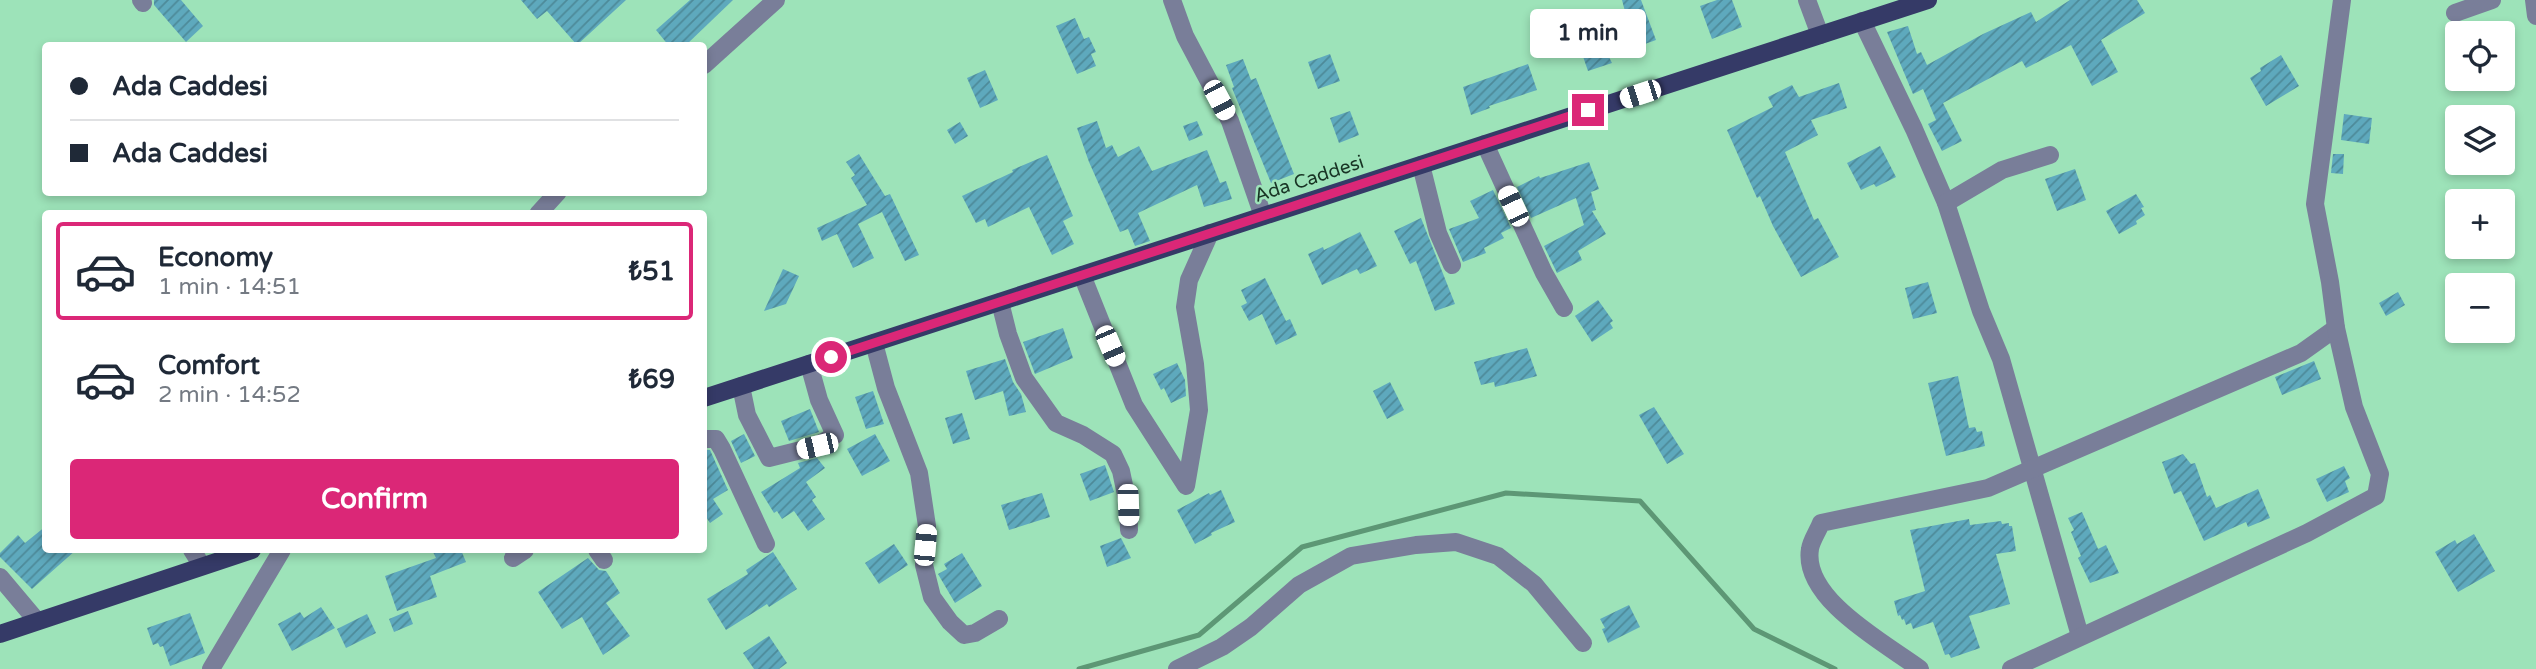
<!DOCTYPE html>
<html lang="en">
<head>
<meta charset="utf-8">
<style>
	body { margin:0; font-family:"Varela Round",sans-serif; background:#f6f6f7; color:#1f2937; height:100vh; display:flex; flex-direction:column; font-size:26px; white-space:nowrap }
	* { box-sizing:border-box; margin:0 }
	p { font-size:23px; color:#747a83 }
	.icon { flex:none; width:38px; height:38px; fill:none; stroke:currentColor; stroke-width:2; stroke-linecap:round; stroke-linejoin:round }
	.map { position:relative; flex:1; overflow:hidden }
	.sheet { position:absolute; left:42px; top:210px; width:665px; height:343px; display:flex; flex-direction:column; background:#fff; border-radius:7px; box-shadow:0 4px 10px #0003 }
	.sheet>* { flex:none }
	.guide { position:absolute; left:42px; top:42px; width:665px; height:154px; border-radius:7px; box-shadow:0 4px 10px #0003; display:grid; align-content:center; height:154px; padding:0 28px; background:#fff }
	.controls { position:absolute; left:2445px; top:21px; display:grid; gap:14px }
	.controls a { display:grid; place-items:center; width:70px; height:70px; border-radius:7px; background:#fff; box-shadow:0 4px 10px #0003; font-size:35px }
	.end { position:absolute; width:32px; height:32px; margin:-16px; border:9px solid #db2777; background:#fff; box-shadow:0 0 0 4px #fff }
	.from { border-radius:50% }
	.bubble { position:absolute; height:49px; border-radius:7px; background:#fff; box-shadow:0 4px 10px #0003; font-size:23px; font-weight:700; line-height:49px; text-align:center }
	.car { position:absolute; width:21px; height:42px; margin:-21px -10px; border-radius:9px; box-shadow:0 0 5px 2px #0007; background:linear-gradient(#fff 24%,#345 0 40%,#fff 0 76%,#345 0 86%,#fff 0) }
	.guide b { display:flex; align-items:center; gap:24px; height:66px; font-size:26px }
	.guide b+b { border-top:2px solid #e0e1e3 }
	.guide i { width:18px; height:18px; background:#1f2937 }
	ul { padding:12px 0 0; list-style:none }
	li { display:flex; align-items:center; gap:21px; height:98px; margin:0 14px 10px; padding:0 14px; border:4px solid transparent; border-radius:7px }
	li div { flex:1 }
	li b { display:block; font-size:26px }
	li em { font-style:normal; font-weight:700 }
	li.current { border-color:#db2777 }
	li>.icon { width:63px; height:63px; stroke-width:1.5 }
	.primary-button { display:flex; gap:14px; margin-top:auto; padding:14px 28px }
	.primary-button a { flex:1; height:80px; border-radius:7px; background:#db2777; color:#fff; font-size:28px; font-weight:700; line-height:80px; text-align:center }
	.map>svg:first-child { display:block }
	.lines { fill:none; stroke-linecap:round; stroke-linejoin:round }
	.stream { stroke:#5d9775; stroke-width:5 }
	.building { fill:url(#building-hatch) }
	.minor { stroke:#797e99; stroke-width:18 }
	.major { stroke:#353a67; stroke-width:18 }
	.route { stroke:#db2777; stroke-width:9 }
	.labels { text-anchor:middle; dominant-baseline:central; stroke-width:5; stroke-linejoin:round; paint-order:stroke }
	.street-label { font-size:19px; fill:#183424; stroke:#9de3b9 }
</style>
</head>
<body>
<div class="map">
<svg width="2536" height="669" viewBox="0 0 2536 669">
	<defs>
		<pattern id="building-hatch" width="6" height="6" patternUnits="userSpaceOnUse" patternTransform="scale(1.75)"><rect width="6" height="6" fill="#5ea9bd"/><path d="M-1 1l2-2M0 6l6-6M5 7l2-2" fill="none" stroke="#4d8a99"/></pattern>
	</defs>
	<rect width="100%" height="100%" fill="#9de3b9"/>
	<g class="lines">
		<path class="stream" d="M1079,669l120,-34 103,-88 204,-54 134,8 114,128 81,40"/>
	</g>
	<g class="building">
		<path d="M154,0h27l22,26 -17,16 -32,-37z"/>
		<path d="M521,0h105l-49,45 -30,-34 -10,8z"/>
		<path d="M690,0h43l-48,46h-16l-13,-16z"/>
		<path d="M1622,0h19l15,40 -47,17 3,6 -24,8 -11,-32 42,-14 -2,-3 10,-3z"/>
		<path d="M1717,0h15l10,27 -30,12 -12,-33z"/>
		<path d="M2070,0h67l8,13 -44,27 17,32 -26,14 -21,-41 -45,23 -4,-7 -79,42 19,38 -20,10 -14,-27 8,-4 -13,-31 -10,5 -26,-62 21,-6 9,28 4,-2 6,13 56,-31 48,-22 5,10z"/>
		<path d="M1075,18l9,21 5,-2 7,15 -5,2 5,12 -19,8 -21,-48z"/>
		<path d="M1330,54l10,27 -22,8 -10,-27z"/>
		<path d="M2281,55l18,31 -33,20 -16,-28 11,-7 -1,-3z"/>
		<path d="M1243,59l8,21 5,-2 38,96 -23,9 -39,-95 2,-1 -8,-22z"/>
		<path d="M1528,64l9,26 -48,16 1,2 -19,7 -8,-28z"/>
		<path d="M985,70l13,30 -18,8 -13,-30z"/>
		<path d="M1839,83l8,25 -36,12 7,15 -33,17 29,68 4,-2 21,39 -38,20 -28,-51 -13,-30 -3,2 -30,-68 46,-23 -5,-10 24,-12 7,12z"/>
		<path d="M1350,111l9,24 -20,8 -9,-25z"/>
		<path d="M2344,114l28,4 -3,26 -28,-4z"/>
		<path d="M1097,121l9,27 6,-3 6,12 21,-11 13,25 55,-21 13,33 6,-2 6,18 -28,8 -7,-22 -59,28 12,28 -15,5 -7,-17 -8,3 -31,-70 -12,-34z"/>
		<path d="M1197,121l6,14 -14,6 -6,-15z"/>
		<path d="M960,122l8,14 -13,8 -8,-14z"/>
		<path d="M1880,146l16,31 -20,10 -2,-3 -13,6 -14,-27z"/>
		<path d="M859,154l26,42 5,-2 29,61 -14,6 -23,-49 -24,12 16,34 -21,10 -16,-34 -15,7 -5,-13 50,-23 -16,-27 4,-3 -9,-13z"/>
		<path d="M2333,154h11l-1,20 -12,-1z"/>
		<path d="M1047,155l26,61 -10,5 11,23 -22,11 -23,-48 -41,20 -3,-8 -9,4 -14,-27 51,-24 -1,-2z"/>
		<path d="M1589,162l10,27 -8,3 5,18 -4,1 14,23 -28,17 4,9 -25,13 -13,-27 40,-21 -8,-27 -45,20 -14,-31 22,-11 1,2z"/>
		<path d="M2075,169l11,31 -29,11 -12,-32z"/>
		<path d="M1493,190l18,38 -10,5 3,5 -20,10 2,5 -23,9 -14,-33 30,-11 -9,-17z"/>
		<path d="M2136,194l8,13 -3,1 4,7 -9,6 1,3 -18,10 -13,-23z"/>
		<path d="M1421,218l34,86 -20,7 -19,-50 -6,3 -16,-33z"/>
		<path d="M1360,232l17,34 -17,8 -3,-5 -35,16 -14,-31 15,-7 1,3z"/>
		<path d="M783,269l16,7 -13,28 -22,7z"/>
		<path d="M1265,278l21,43 4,-2 7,16 -21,10 -14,-31 -13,7 -8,-15 6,-3 -6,-13z"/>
		<path d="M1928,282l9,31 -24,6 -8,-31z"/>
		<path d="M2398,292l7,13 -19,11 -7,-13z"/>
		<path d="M1598,300l15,21 -3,2 3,5 -21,14 -17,-26z"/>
		<path d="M1063,328l10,30 -38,16 -12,-32z"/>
		<path d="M1527,348l10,28 -42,11 -1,-5 -13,3 -7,-23z"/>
		<path d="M1005,359l8,23 8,12 5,18 -17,4 -6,-25 -28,9 -9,-29z"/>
		<path d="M2314,361l7,18 -39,16 -7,-18z"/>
		<path d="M1177,363l8,17 1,16 -15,7 -7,-15 -3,2 -8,-16z"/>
		<path d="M1958,376l11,52 6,-1 2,5 5,-1 3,15 -39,10 -18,-73z"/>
		<path d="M1390,382l14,28 -17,9 -14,-28z"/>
		<path d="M873,391l11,33 -18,5 -11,-32z"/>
		<path d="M1654,407l30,47 -17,10 -28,-49z"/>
		<path d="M810,409l9,23 -30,9 -8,-20z"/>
		<path d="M962,413l8,26 -17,5 -8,-26z"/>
		<path d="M744,434l11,22 -14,7 -10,-22z"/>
		<path d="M875,434l15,27 -28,15 -15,-27z"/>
		<path d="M704,450h6l18,40 -15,9 10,15 -13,9 -6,-9z"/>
		<path d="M2183,454l8,10 4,-1 12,34 3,-2 6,13 42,-19 12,29 -22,9 -2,-5 -42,19 -23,-50 -7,3 -12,-32z"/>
		<path d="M817,458l8,10 -19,14 10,15 -4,3 13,19 -17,12 -14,-20 -12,8 -5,-8 -3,2 -13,-21 39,-24 -2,-5z"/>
		<path d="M1105,465l9,27 -24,9 -10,-27z"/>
		<path d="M2344,466l6,12 -5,3 4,11 -22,10 -11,-23z"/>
		<path d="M1221,490l14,32 -24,11 1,2 -17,9 -18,-34 32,-17 1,2z"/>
		<path d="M1042,493l8,24 -41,13 -8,-25z"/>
		<path d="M2082,512l16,37 8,-4 13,28 -29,10 -12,-25 3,-2 -10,-24 3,-2 -6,-12z"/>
		<path d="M1969,519l1,6 31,-4 1,3 7,-1v3h3l4,25 -20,3 14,50 -41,12 11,32 -29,10 -2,-4 -4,1 -12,-33 -20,7 -2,-6 -5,2 -2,-6 -2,1 -2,-5 -2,1 -4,-15 31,-10 -15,-61z"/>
		<path d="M46,526v24h30l-44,39 -32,-32v-4l18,-18 7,8z"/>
		<path d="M2474,534l21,37 -37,21 -23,-40 20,-12 2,4z"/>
		<path d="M1121,538l10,20 -24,9 -7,-21z"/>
		<path d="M894,544l14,21 -29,19 -14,-21z"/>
		<path d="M432,550h29l5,12 -36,14 7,21 -40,14 -12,-35 51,-18z"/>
		<path d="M773,552l24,37 -28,18 -2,-3 -41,26 -19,-31 41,-25 -2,-4z"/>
		<path d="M962,553l20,33 -27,17 -17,-29 9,-5 -3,-5z"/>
		<path d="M588,558l11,12 7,1 14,22 -14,10 24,33 -27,19 -21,-38 -20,12 -24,-37z"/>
		<path d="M1629,605l11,22 -32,16 -6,-14 3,-1 -5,-9z"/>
		<path d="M321,607l14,21 -43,23 -14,-27 22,-12 4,6z"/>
		<path d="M408,611l5,13 -19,8 -5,-13z"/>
		<path d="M190,613l15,40 -35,13 -7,-20 -3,1 -2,-4 -5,2 -6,-17z"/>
		<path d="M367,614l9,19 -30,15 -9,-19z"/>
		<path d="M769,636l18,27 -8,6h-25l-11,-16z"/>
	</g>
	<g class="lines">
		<g class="minor">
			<path d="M141,0l2,3"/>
			<path d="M1172,0l13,36 45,85 33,95"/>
			<path d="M1807,0l13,35"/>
			<path d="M2534,0l2,16"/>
			<path d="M2455,13l37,-13"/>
			<path d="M1862,21l52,108 32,74 35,108 20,48 79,277"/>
			<path d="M704,65l72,-65"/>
			<path d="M1485,144l59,129 20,35"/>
			<path d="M1421,165l17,68 14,32"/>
			<path d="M1946,203l56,-33 48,-15"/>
			<path d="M538,214l20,-22"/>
			<path d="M1082,275l52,130 52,81 13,-76 -4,-46 -10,-57 4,-27 21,-47"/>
			<path d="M1000,302l8,32 16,44 32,45 27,12 30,19 8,17 7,33 1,26"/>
			<path d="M874,343l12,45 33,85 8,53 -3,39 8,32 18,25 14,13 11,-2 24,-14"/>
			<path d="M741,386l6,29 22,43 48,-12 18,-11 -16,-35 -10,-36"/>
			<path d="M704,439h12l6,10 44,95"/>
			<path d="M192,550l10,16"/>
			<path d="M597,550l7,10"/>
			<path d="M513,558l12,-8"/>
			<path d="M0,577l37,44"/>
			<path d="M211,669l71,-119"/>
			<path d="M1177,669l45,-22 29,-20 48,-42 52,-29 65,-11 40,-3 42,14 36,28 49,59"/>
			<path d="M1920,669c-35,-26 -118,-70 -110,-120 1,-8 8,-18 11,-26l167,-35 313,-135 35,-25"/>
			<path d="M2011,669l296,-136 69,-37 4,-22 -26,-67 -18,-79 -6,-46 -15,-78 27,-204"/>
		</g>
		<g class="major">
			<path d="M704,398l1224,-398"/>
			<path d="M0,634l252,-84"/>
		</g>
	</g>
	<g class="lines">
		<path class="route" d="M831,357l757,-247"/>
	</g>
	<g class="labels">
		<g class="street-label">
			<text transform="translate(1309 179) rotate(-18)">Ada Caddesi</text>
		</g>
	</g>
</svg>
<div class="controls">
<a><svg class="icon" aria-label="locate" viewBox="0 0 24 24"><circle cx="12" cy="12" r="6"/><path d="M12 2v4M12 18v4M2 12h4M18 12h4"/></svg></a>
<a><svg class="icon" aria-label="layers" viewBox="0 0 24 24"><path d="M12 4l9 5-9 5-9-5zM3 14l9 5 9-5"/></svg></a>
<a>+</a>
<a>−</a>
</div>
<i class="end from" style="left:831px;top:357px"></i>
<i class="end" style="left:1588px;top:110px"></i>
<div class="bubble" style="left:1530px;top:9px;width:116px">1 min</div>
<i class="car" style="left:1640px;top:94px;rotate:252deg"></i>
<i class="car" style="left:1219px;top:100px;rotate:152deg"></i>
<i class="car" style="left:1513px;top:206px;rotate:335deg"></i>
<i class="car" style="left:1110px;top:346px;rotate:157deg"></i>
<i class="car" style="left:817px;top:446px;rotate:257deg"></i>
<i class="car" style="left:1128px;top:505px;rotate:178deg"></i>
<i class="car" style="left:925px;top:545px;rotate:5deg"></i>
<div class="guide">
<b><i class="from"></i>Ada Caddesi</b>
<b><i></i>Ada Caddesi</b>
</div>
<section class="sheet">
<ul>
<li class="current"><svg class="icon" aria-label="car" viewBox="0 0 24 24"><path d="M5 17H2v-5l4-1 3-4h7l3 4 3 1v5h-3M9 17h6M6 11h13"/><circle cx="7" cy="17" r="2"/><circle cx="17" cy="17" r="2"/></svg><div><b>Economy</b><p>1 min · 14:51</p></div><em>₺51</em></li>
<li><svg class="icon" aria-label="car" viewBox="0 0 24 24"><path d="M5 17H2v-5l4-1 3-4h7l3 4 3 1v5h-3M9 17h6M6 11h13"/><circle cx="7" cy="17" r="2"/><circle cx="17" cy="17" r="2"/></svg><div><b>Comfort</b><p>2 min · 14:52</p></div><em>₺69</em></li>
</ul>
<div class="primary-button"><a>Confirm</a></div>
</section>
</div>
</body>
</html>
